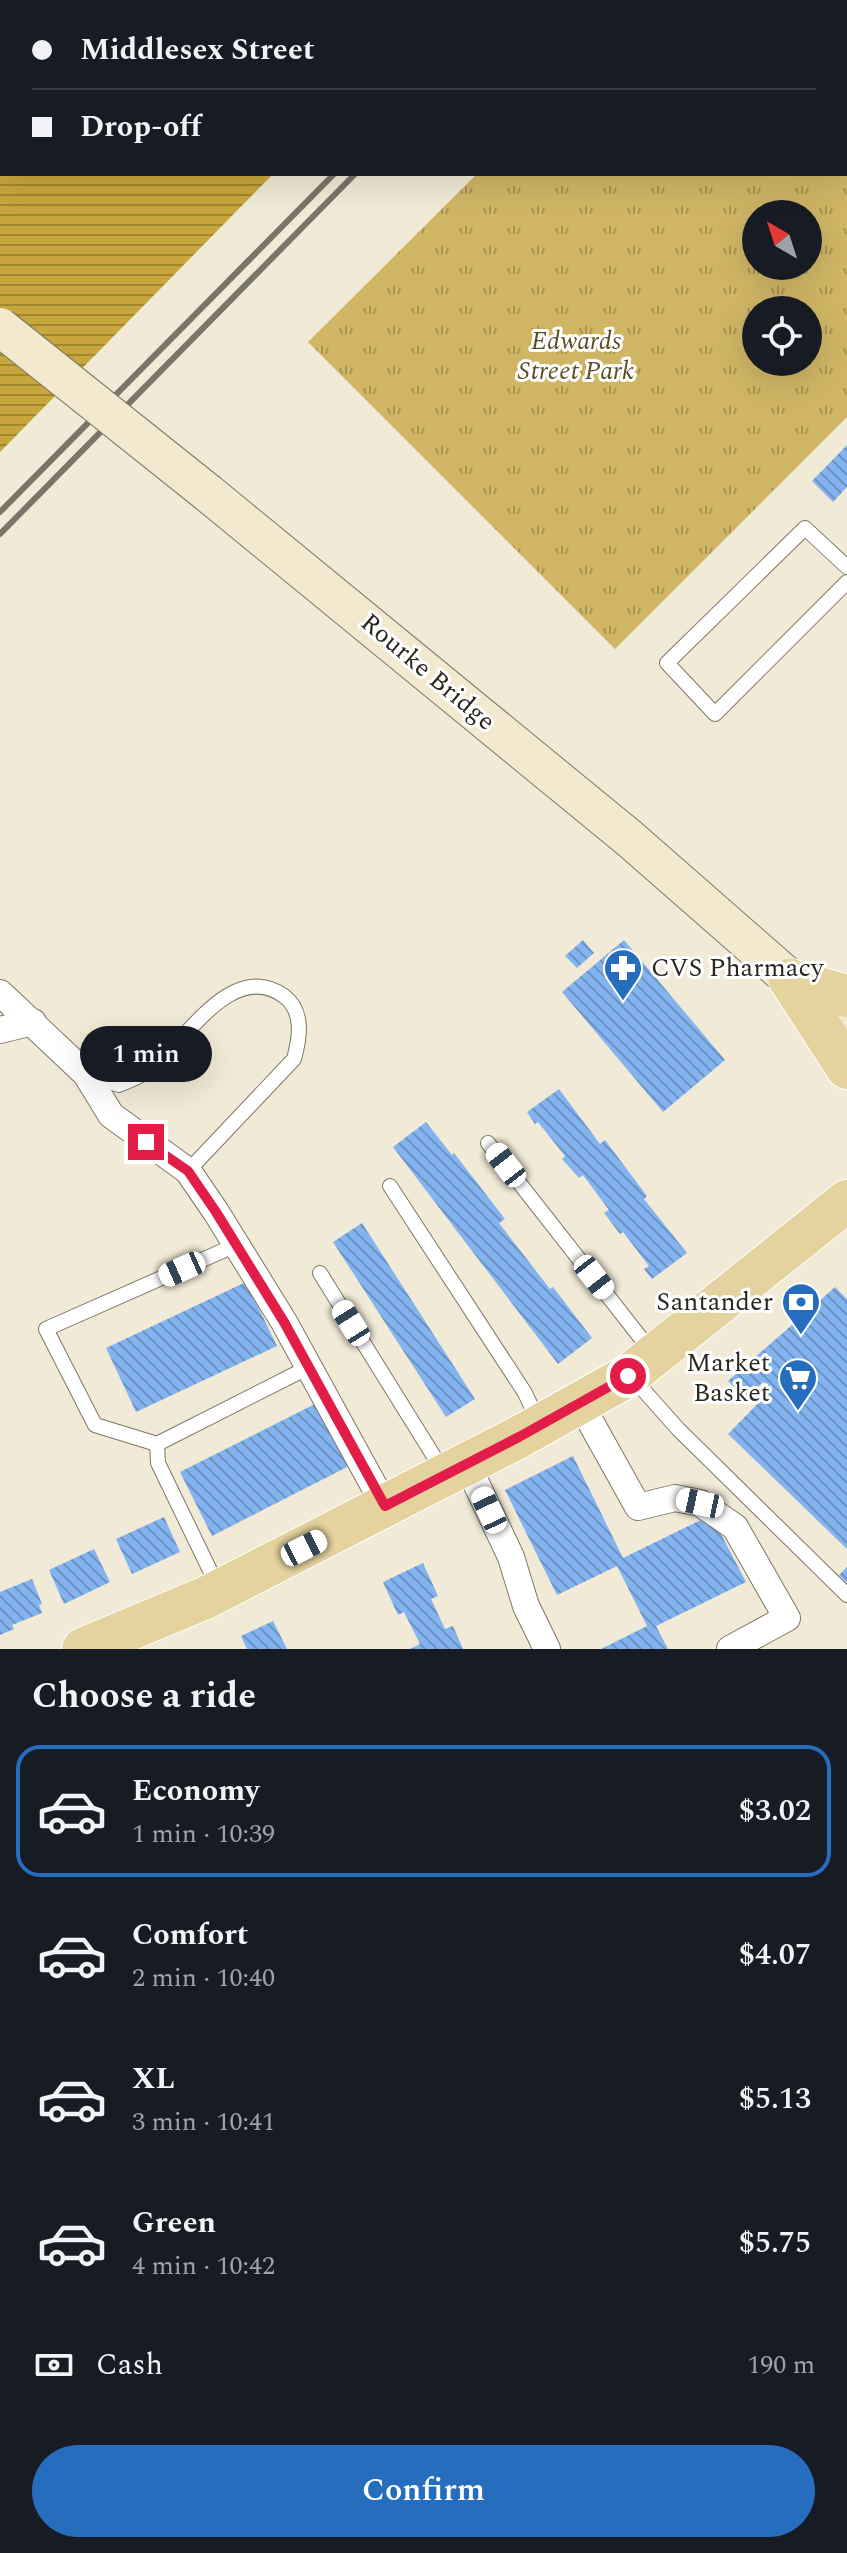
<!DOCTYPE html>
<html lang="en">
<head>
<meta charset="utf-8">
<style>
	body { margin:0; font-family:Spectral,serif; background:#242831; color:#f1f3f6; height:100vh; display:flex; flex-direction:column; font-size:30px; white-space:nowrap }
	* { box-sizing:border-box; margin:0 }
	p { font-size:26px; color:#9ea1a6 }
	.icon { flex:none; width:44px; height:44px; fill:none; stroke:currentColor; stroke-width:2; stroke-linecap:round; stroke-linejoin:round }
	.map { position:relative; height:1649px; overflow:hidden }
	.details { display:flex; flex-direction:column; background:#171b24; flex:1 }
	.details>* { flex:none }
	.banner { position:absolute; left:0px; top:0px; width:848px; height:176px; box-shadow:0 8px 32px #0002; display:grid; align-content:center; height:176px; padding:0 32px; background:#171b24 }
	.needle { width:52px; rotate:321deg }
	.fabs { position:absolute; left:742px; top:200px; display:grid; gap:16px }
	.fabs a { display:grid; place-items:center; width:80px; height:80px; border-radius:50%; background:#171b24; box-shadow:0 8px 32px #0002; font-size:40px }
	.end { position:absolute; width:36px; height:36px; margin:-18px; border:10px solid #e11d48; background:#fff; box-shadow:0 0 0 4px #fff }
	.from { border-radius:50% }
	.bubble { position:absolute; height:56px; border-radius:28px; background:#171b24; box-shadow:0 8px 32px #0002; font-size:26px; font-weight:600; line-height:56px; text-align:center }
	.car { position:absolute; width:24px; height:48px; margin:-24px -12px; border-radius:10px; box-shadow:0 0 6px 2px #0007; background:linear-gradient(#fff 24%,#345 0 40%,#fff 0 76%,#345 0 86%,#fff 0) }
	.banner b { display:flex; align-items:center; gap:28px; height:76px; font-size:30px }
	.banner b+b { border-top:2px solid #363941 }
	.banner i { width:20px; height:20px; background:#f1f3f6 }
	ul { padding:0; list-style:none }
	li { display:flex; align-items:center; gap:24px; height:132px; margin:0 16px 12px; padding:0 16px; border:4px solid transparent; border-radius:24px }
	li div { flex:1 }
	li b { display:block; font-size:30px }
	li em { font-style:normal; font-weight:600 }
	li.selected { border-color:#276dbe }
	li>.icon { width:72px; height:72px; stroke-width:1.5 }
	h2 { padding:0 32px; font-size:36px; line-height:96px }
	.pay { display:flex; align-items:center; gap:20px; height:88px; padding:0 32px; font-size:30px }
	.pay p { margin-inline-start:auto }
	.primary-button { display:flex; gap:16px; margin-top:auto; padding:16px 32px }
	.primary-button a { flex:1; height:92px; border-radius:48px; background:#276dbe; color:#fff; font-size:32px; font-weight:600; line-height:92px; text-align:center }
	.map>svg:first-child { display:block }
	.grass { fill:url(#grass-tufts); fill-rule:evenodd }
	.water { fill:url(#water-rules) }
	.building { fill:url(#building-back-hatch) }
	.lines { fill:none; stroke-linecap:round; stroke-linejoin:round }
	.service-casing { stroke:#7d7765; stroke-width:16 }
	.minor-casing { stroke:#7d7765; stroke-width:28 }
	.secondary-casing { stroke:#7d7765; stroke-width:40 }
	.primary-casing { stroke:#fff; stroke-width:44 }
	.service { stroke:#fff; stroke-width:14 }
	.minor { stroke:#fff; stroke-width:26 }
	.secondary { stroke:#f2e9ce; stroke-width:38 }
	.primary { stroke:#e4d39e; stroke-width:42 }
	.rail { stroke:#7a7569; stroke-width:6 }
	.secondary-bridge-casing { stroke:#7d7765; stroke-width:40; stroke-linecap:butt }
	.secondary-bridge { stroke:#f2e9ce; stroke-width:38 }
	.route { stroke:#e11d48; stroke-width:10 }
	.labels { text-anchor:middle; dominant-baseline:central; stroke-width:6; stroke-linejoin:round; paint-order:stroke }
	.park-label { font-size:26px; font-style:italic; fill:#5c4e24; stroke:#fff }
	.street-label { font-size:26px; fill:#2b2821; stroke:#fff }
	.poi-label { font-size:26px; fill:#2b2821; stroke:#fff; text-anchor:end }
</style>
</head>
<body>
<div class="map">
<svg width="847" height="1649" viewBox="0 0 847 1649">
	<defs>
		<pattern id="grass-tufts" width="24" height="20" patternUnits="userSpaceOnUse" patternTransform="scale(2)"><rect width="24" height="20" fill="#d0b565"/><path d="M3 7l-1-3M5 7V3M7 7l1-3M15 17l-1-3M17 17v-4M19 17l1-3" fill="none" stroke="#a99353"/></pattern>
		<pattern id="water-rules" width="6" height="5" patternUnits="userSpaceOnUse" patternTransform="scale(2)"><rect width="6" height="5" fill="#c7a63c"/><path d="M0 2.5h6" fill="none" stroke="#a28732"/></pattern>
		<pattern id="building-back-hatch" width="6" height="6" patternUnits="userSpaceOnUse" patternTransform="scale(2)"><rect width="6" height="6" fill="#83b4f0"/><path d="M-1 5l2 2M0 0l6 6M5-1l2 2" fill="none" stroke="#6b92c2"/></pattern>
	</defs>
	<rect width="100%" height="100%" fill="#f1ead6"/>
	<path class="grass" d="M651,0h196v417l-232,232 -307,-307 169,-168h369v-172h-197zM756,214h52v52h-52zM756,310h52v52h-52z"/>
	<path class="water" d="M0,0h442l-440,2v172h271l-273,278z"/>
	<g class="building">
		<path d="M847,445v42l-14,15 -21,-21z"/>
		<path d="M583,940l11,13 -17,15 -12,-12z"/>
		<path d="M624,940l101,120 -62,52 -101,-120z"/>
		<path d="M559,1089l41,55 5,-4 42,56 -3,3 43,54 -35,26 -8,-10 5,-3 -26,-34 -3,2 -16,-21 5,-3 -26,-35 -4,3 -17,-19 3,-3 -27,-34 -3,2 -8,-12z"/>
		<path d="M426,1122l26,33 2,-2 51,66 -6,4 51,66 3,-2 39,51 -34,26 -165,-217z"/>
		<path d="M362,1223l113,176 -29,18 -113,-175z"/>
		<path d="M246,1282l31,64 -141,66 -30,-64z"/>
		<path d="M835,1287l12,12v250l-119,-115 43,-44 -8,-8 -17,17 -18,-18z"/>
		<path d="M319,1402l32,63 -139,71 -32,-64z"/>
		<path d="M573,1456l50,102 88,-43 35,67 -90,44 12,23h-67l46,-23 -30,-60 -60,29 -52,-105z"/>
		<path d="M164,1517l16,35 -48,22 -16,-35z"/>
		<path d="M94,1549l16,33 -46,22 -15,-34z"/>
		<path d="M423,1563l15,33 -7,3 14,30 8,-3 10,23h-53l10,-5 -16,-32 -6,3 -15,-33z"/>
		<path d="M847,1567v16l-8,-8z"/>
		<path d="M32,1579l10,25 -3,1 3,8 -30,12 2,4 -14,6v-43z"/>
		<path d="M273,1621l14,28h-40l-6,-13z"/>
	</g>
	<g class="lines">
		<defs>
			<g id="service">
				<path d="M847,567l-42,-39 -138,135 48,51 132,-132"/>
				<path d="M88,1075l31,10c11,-5 24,-9 33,-17 35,-29 81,-109 132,-72 20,15 16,41 10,63l-106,112"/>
				<path d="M488,1143l163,208"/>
				<path d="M390,1186l135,207 13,28"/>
				<path d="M320,1273l123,198"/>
				<path d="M631,1376l47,53 169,166"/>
				<path d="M157,1444l-62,-19 -49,-96 190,-84"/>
				<path d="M218,1587l-60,-124 -1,-19 152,-77"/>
			</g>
			<g id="minor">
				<path d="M0,993l86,81 25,41 77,56 28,41 68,110 101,184"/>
				<path d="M0,1030l33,-8"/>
				<path d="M580,1403l58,104 37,-9 25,5 35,24 52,91 -57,31"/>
				<path d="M467,1464l44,93 15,49 21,43"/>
			</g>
			<path id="secondary" d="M208,493l421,345 218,191"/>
			<g id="primary">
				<path d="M790,980l57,88"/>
				<path d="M790,980l57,16"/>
				<path d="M83,1649l122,-51 314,-161 109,-61 219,-175"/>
			</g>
		</defs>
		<use href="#service" class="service-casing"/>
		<use href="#minor" class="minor-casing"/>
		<use href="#secondary" class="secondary-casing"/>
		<use href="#primary" class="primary-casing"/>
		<use href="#service" class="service"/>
		<use href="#minor" class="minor"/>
		<use href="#secondary" class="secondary"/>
		<use href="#primary" class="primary"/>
		<g class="rail">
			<path d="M504,2l2,-2"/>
			<path d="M525,2l1,-2"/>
			<path d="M0,512l334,-338"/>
			<path d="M0,534l355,-360"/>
		</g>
		<defs>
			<path id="secondary-bridge" d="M0,327l208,166"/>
		</defs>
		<use href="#secondary-bridge" class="secondary-bridge-casing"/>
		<use href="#secondary-bridge" class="secondary-bridge"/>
	</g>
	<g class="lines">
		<path class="route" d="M146,1142l42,29 28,41 68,110 101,184 134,-69 109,-61"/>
	</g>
	<defs>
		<symbol id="pharmacy-pin" viewBox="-11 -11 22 30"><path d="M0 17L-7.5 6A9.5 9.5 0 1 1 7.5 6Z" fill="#276dbe" stroke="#fff"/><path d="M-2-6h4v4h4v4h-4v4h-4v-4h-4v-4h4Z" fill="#fff"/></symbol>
		<symbol id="bank-pin" viewBox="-11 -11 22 30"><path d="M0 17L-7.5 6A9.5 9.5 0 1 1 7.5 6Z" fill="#276dbe" stroke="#fff"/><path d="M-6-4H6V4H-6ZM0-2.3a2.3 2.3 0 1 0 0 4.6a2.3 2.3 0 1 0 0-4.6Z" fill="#fff"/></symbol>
		<symbol id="supermarket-pin" viewBox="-11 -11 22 30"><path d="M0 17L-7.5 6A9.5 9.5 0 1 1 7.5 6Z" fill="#276dbe" stroke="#fff"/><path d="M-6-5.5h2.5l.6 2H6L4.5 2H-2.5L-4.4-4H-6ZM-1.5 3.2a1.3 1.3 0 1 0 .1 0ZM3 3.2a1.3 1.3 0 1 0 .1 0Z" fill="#fff"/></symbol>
	</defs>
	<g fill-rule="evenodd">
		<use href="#pharmacy-pin" x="601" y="946" width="44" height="60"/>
		<use href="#bank-pin" x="779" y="1280" width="44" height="60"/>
		<use href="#supermarket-pin" x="776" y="1356" width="44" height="60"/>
	</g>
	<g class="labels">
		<g class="park-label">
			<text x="576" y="341">Edwards<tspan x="576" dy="30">Street Park</tspan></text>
		</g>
		<g class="street-label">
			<text transform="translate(428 672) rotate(40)">Rourke Bridge</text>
		</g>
		<g class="poi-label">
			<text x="651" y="968" text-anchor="start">CVS Pharmacy</text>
			<text x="773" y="1302">Santander</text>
			<text x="770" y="1363">Market<tspan x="770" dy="30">Basket</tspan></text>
		</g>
	</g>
</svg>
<div class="fabs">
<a><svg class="needle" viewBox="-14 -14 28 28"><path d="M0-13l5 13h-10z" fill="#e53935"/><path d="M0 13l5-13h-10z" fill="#9ea1a6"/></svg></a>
<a><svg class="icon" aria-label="locate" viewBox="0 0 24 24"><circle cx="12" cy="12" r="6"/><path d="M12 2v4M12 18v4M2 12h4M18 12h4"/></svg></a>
</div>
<i class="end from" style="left:628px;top:1376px"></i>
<i class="end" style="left:146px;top:1142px"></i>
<div class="bubble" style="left:80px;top:1026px;width:132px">1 min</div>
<i class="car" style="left:506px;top:1165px;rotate:322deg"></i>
<i class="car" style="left:182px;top:1269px;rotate:246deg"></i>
<i class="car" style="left:594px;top:1277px;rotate:142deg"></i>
<i class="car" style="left:351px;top:1323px;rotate:328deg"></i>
<i class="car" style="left:700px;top:1503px;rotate:282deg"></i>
<i class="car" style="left:489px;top:1510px;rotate:335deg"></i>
<i class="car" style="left:304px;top:1548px;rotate:63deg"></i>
<div class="banner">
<b><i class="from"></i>Middlesex Street</b>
<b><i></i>Drop-off</b>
</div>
</div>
<section class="details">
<h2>Choose a ride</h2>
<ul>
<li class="selected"><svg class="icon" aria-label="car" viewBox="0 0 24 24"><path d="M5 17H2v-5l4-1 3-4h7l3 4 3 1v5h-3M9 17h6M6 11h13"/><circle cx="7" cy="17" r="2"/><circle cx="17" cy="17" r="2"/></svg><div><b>Economy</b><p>1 min · 10:39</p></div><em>$3.02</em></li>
<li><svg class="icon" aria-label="car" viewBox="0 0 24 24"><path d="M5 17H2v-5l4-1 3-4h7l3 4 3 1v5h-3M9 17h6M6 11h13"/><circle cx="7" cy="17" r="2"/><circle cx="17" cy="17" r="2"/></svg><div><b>Comfort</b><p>2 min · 10:40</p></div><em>$4.07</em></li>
<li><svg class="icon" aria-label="car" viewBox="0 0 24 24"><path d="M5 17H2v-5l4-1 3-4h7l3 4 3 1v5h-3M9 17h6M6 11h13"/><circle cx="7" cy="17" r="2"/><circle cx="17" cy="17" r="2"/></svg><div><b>XL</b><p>3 min · 10:41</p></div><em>$5.13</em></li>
<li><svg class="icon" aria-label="car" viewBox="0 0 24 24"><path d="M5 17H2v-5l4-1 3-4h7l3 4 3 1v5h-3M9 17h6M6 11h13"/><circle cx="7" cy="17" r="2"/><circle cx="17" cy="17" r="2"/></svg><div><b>Green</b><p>4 min · 10:42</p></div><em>$5.75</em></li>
</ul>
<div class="pay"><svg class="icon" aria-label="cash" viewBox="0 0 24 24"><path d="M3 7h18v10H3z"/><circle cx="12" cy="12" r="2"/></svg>Cash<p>190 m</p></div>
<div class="primary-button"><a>Confirm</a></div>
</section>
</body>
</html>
